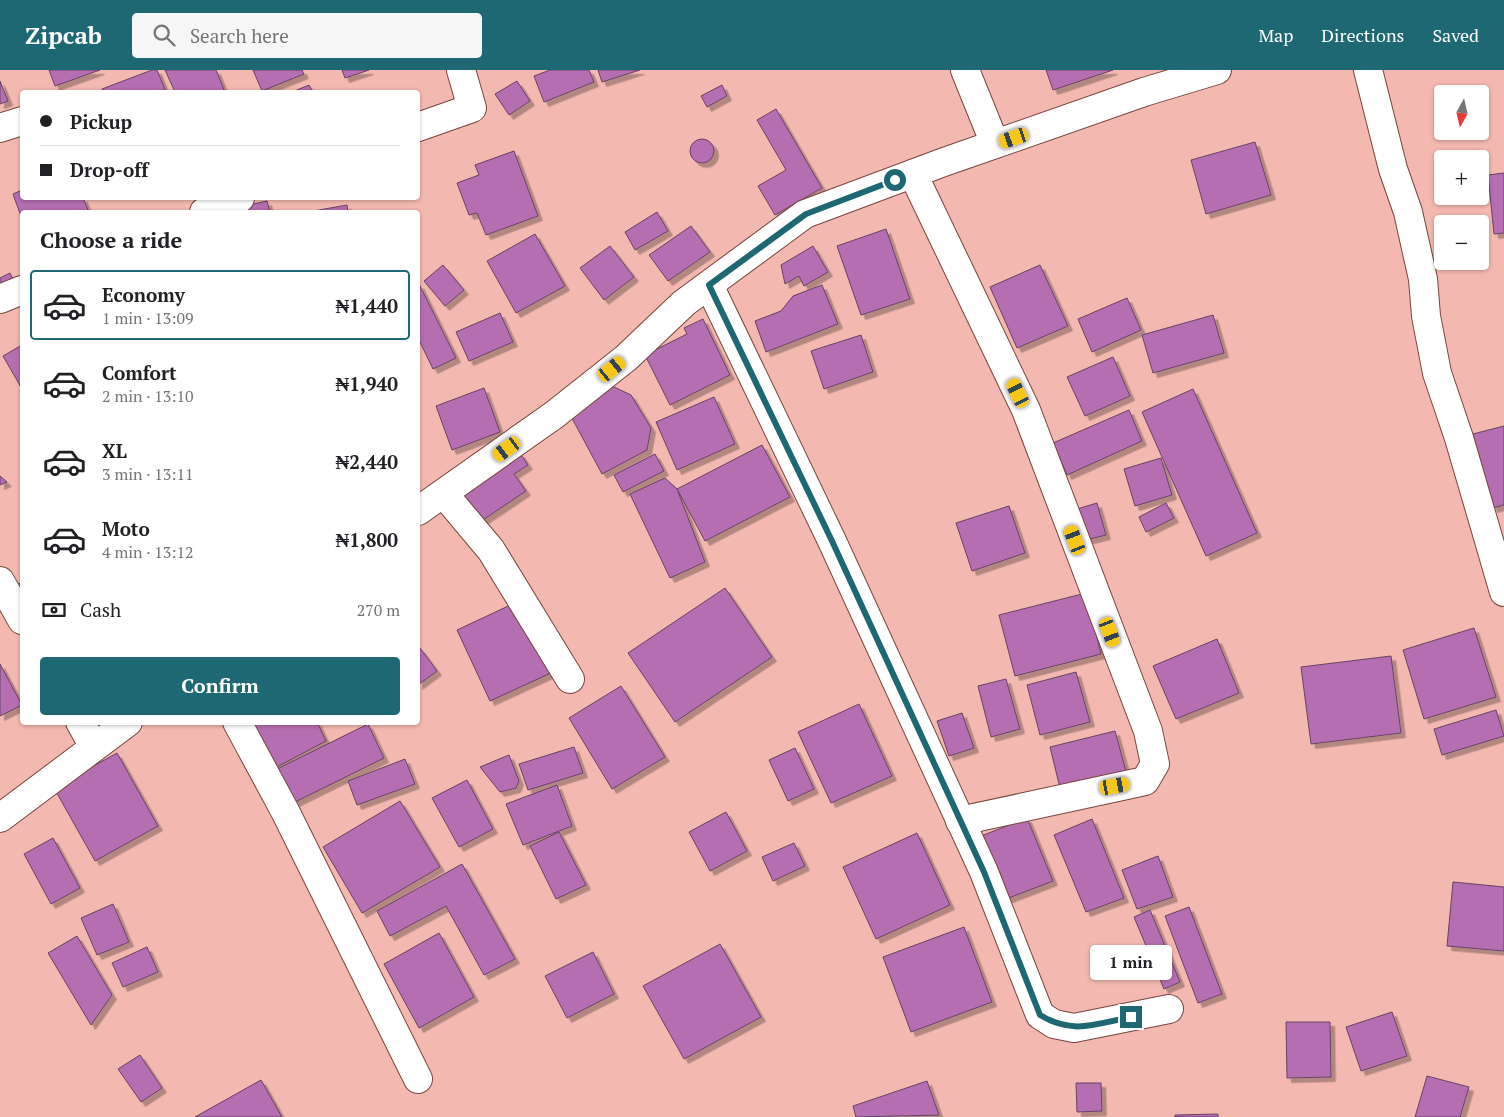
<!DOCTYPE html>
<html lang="en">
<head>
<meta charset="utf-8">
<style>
	body { margin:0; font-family:"PT Serif",serif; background:#f6f6f6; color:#202124; height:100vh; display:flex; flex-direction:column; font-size:19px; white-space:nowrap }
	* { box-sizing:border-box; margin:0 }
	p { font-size:16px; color:#757577 }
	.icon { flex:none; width:28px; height:28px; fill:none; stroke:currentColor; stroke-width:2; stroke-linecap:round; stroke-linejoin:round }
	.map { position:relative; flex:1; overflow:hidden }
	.panel { position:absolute; left:20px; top:140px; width:400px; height:515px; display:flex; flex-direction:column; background:#fff; border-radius:5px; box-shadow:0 1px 4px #0004 }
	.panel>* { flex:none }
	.hud { position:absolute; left:20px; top:20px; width:400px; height:110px; border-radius:5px; box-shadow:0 1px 4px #0004; display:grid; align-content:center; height:110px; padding:0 20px; background:#fff }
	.needle { width:32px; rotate:188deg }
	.controls { position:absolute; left:1434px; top:15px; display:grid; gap:10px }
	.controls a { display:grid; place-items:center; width:55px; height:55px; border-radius:5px; background:#fff; box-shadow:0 1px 4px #0004; font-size:25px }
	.end { position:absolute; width:22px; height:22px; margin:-11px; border:6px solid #1d6872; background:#fff; box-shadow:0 0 0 2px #fff }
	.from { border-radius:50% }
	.bubble { position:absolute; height:35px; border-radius:5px; background:#fff; box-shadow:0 1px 4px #0004; font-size:16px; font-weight:800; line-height:35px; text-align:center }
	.car { position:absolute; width:15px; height:30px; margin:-15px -8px; border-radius:6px; box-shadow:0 0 4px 1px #0007; background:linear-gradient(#f5c518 24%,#345 0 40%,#f5c518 0 76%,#345 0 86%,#f5c518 0) }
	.hud b { display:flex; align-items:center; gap:18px; height:48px; font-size:19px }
	.hud b+b { border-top:1px solid #e0e0e0 }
	.hud i { width:12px; height:12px; background:#202124 }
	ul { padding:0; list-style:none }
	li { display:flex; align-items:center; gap:15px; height:70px; margin:0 10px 8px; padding:0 10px; border:2px solid transparent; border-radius:5px }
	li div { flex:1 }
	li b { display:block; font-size:19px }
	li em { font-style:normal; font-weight:800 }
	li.current { border-color:#1d6872 }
	li>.icon { width:45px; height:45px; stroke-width:1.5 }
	h2 { padding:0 20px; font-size:22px; line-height:60px }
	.pay { display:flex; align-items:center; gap:12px; height:55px; padding:0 20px; font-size:19px }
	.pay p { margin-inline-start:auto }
	.primary-button { display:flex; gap:10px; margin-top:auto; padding:10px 20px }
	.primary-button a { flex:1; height:58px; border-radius:5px; background:#1d6872; color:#fff; font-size:20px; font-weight:800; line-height:58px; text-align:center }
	header { display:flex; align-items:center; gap:30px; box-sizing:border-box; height:70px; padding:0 25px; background:#1d6872; color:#fff }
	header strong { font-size:24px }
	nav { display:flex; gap:28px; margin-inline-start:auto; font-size:18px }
	.search { width:350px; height:45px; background:#f6f6f6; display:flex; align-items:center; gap:12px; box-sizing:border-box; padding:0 18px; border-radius:5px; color:#757577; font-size:19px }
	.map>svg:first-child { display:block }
	.building { fill:#b46eb1; stroke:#664264; filter:url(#shadow) }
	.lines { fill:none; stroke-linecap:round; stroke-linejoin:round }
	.street-casing { stroke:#77453e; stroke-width:30 }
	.street { stroke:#fff; stroke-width:28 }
	.route { stroke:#1d6872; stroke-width:6 }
</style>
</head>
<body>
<header>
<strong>Zipcab</strong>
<div class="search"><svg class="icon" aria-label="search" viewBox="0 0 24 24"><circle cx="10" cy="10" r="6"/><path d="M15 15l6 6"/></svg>Search here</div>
<nav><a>Map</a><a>Directions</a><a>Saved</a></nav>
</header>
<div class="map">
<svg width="1504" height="1047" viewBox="0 0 1504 1047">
	<defs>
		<filter id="shadow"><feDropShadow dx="4.5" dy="4.5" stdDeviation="0" flood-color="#0004"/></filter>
	</defs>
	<rect width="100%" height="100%" fill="#f3b8af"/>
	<g class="building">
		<path d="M49,0h51l-45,16z"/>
		<path d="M152,0h5l9,22h-63l-1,-3z"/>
		<path d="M165,0h51l9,22h-50z"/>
		<path d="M253,0h49l2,4 -42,17z"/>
		<path d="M342,0h27l-24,8z"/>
		<path d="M550,0h39l5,12 -50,20 -10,-26z"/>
		<path d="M598,0h42l-38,12z"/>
		<path d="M1046,0h67l-60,20z"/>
		<path d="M0,11l8,20 -8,3z"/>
		<path d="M517,11l13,20 -21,14 -14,-21z"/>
		<path d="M309,15l4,7h-21z"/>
		<path d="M722,15l5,11 -20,11 -6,-11z"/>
		<path d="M776,39l46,79 -47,27 -17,-29 28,-16 -29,-50z"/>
		<circle cx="702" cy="81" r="12"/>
		<path d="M1255,72l16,53 -65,19 -15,-54z"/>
		<path d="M514,81l24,65 -52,19 -9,-22 -8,2 -12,-32 22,-8 -4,-10z"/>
		<path d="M1504,103v60l-10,1 -6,-59z"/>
		<path d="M22,120v8h61l6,14h-67v7l-9,-25z"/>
		<path d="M267,131l3,11h-34l-1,-4z"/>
		<path d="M347,135l1,7h-40z"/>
		<path d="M657,142l11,19 -33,19 -10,-18z"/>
		<path d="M691,156l19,26 -42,29 -19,-26z"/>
		<path d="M886,159l24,70 -49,16 -24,-69z"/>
		<path d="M535,164l30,52 -49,27 -29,-52z"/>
		<path d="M610,176l24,31 -30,23 -24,-32z"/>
		<path d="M813,176l15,26 -24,14 -5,-10 -14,8 -4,-19z"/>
		<path d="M443,195l21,25 -19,16 -21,-25z"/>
		<path d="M1040,195l28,61 -51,22 -27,-61z"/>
		<path d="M10,203l5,10 -15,8v-13z"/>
		<path d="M419,214l37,74 -23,11 -15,-31z"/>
		<path d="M822,215l16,39 -72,28 -11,-31 26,-10 12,-15z"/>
		<path d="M1127,228l14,32 -49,22 -14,-33z"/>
		<path d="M500,243l13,29 -44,19 -13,-29z"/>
		<path d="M1213,245l11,38 -71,20 -11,-38z"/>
		<path d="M703,249l27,56 -60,30 -25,-50 42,-21 -3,-6z"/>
		<path d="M861,265l12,37 -49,17 -13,-38z"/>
		<path d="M22,275v44l-19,-33z"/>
		<path d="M1113,287l17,39 -45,20 -18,-39z"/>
		<path d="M610,315l21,10 20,33 -4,22 -45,24 -35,-65z"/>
		<path d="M484,318l16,44 -48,18 -16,-44z"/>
		<path d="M1193,319l64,144 -51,23 -64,-144z"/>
		<path d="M714,327l21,47 -58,26 -21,-48z"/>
		<path d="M1129,340l13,31 -75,34 -14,-32z"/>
		<path d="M1504,356v79l-11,3 -20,-74z"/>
		<path d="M762,375l28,52 -85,44 -28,-52z"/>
		<path d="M520,383l8,12 -14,9 12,17 -49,33 -20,-29z"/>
		<path d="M655,384l9,17 -41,21 -9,-17z"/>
		<path d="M1161,388l11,37 -37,11 -11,-37z"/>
		<path d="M0,406l7,6 -7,3z"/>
		<path d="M665,408l12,11 28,73 -35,16 -40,-84z"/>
		<path d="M1097,433l9,32 -20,5 -9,-31z"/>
		<path d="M1166,433l8,15 -28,14 -7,-15z"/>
		<path d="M1009,436l16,47 -53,18 -16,-48z"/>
		<path d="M22,513v12l-6,-11z"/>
		<path d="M725,518l47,69 -97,65 -47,-69z"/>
		<path d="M1086,523l15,61 -86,22 -16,-61z"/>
		<path d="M519,531l34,71 -63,29 -33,-71z"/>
		<path d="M1474,558l22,69 -72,22 -21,-69z"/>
		<path d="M1217,569l22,54 -63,26 -23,-53z"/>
		<path d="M420,578l17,23 -19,14v-35z"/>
		<path d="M1391,586l10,77 -90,11 -10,-77z"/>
		<path d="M0,594l22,41 -22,11z"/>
		<path d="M1076,602l14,50 -50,13 -13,-50z"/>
		<path d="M1006,609l14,50 -29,8 -13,-51z"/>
		<path d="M621,616l44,71 -53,32 -43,-71z"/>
		<path d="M859,634l33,72 -61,27 -33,-71z"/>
		<path d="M1496,640l8,26 -62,19 -8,-26z"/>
		<path d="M962,643l12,35 -25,8 -12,-35z"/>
		<path d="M250,652h67l9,19 -53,28z"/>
		<path d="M368,654l16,34 -93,46 -16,-34z"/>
		<path d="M1115,661l12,44 -66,17 -11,-45z"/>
		<path d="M574,677l9,26 -55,17 -9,-26z"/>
		<path d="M795,678l19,41 -26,12 -19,-41z"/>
		<path d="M117,683l41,73 -63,35 -41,-73z"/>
		<path d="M509,685l10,26 -3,7 -16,4 -20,-25z"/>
		<path d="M405,689l10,25 -58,21 -9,-24z"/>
		<path d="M467,710l26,49 -34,18 -27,-49z"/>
		<path d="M557,715l15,41 -49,19 -17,-41z"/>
		<path d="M400,731l40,66 -78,46 -39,-66z"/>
		<path d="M726,742l21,39 -37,20 -21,-39z"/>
		<path d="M1027,748l26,63 -52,20 -25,-63z"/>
		<path d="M1092,749l32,79 -38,14 -32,-77z"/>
		<path d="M559,762l27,53 -30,14 -26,-53z"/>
		<path d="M917,763l33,72 -74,34 -33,-72z"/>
		<path d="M53,768l27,50 -29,16 -27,-50z"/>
		<path d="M794,773l11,23 -32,15 -11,-24z"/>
		<path d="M1158,786l15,41 -36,12 -15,-39z"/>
		<path d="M462,794l53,95 -31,16 -38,-69 -56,30 -13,-25z"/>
		<path d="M1453,812l51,5v64l-57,-5z"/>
		<path d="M113,834l16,38 -32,13 -16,-37z"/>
		<path d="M1189,837l33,87 -24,9 -33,-87z"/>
		<path d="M1150,840l30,72 -16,7 -30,-72z"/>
		<path d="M964,857l28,75 -81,30 -28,-75z"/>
		<path d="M439,863l35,64 -55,31 -35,-64z"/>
		<path d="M77,866l35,59 -21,30 -43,-72z"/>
		<path d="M720,874l41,73 -77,42 -41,-73z"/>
		<path d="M147,877l11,25 -35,15 -11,-24z"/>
		<path d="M593,882l21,42 -47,24 -22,-42z"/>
		<path d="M1392,942l15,44 -46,15 -15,-44z"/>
		<path d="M1286,952h44l1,55 -44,1z"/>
		<path d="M140,985l22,33 -21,14 -23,-33z"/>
		<path d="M1427,1006l42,11 -9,30h-45z"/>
		<path d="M261,1010l21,37h-87z"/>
		<path d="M927,1011l12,34 -83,2 -3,-11z"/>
		<path d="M1076,1013h25l1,28 -25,1z"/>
		<path d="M1218,1044v3h-43v-2z"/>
	</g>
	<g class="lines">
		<defs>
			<g id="street">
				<path d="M965,0l30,74"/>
				<path d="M1368,0l25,99 15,43 15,67 3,37 11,57 22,65 45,154"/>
				<path d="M418,57l54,-19 -11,-38"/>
				<path d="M0,58l22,-7"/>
				<path d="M913,104l113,236 122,321 7,33 -10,17 -185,40"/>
				<path d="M204,142l36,-14"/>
				<path d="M709,215l123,256 152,331 56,143 14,9 20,4 95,-19"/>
				<path d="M0,229l22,-9"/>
				<path d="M444,424l47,56 79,129"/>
				<path d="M418,441l136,-96 72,-57 58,-55 121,-89 139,-52 200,-70 73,-22"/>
				<path d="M0,511l22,39"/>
				<path d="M80,652l14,25"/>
				<path d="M237,652l49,91 132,266"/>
				<path d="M0,748l128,-96"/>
			</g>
		</defs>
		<use href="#street" class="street-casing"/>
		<use href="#street" class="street"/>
	</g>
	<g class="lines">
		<path class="route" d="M895,110l-89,34 -97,71 123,256 152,331 56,143c33,20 55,9 91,2"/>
	</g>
</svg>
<div class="controls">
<a><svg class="needle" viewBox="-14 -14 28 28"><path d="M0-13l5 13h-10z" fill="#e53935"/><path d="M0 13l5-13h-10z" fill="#757577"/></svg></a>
<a>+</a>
<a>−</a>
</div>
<i class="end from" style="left:895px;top:110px"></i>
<i class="end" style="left:1131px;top:947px"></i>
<div class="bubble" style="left:1090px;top:875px;width:82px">1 min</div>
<i class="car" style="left:1014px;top:68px;rotate:251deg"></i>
<i class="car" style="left:612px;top:299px;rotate:51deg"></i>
<i class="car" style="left:1018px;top:323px;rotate:334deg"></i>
<i class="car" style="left:507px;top:379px;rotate:234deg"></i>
<i class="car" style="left:1075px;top:470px;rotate:339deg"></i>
<i class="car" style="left:1110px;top:562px;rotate:159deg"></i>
<i class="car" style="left:1115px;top:716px;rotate:80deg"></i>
<div class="hud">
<b><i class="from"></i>Pickup</b>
<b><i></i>Drop-off</b>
</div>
<section class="panel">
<h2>Choose a ride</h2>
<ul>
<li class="current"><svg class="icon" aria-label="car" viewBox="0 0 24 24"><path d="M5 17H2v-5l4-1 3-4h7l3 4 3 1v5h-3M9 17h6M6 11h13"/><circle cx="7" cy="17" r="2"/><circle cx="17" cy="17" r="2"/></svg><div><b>Economy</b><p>1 min · 13:09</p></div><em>₦1,440</em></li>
<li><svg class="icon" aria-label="car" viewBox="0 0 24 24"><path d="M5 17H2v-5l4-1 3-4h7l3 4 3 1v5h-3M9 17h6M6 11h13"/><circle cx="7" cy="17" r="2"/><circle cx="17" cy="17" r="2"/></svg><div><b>Comfort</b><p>2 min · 13:10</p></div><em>₦1,940</em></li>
<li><svg class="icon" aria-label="car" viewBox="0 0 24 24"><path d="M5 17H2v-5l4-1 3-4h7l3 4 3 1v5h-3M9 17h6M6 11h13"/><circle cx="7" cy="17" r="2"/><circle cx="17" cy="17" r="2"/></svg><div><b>XL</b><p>3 min · 13:11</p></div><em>₦2,440</em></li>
<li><svg class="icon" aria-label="car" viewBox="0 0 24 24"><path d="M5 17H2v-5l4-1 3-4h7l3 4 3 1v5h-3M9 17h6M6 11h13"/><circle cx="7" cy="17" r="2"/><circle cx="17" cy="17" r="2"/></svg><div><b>Moto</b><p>4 min · 13:12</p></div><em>₦1,800</em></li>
</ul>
<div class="pay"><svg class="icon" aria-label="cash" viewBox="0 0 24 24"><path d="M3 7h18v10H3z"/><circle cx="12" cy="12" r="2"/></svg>Cash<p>270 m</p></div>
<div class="primary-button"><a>Confirm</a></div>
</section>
</div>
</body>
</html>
